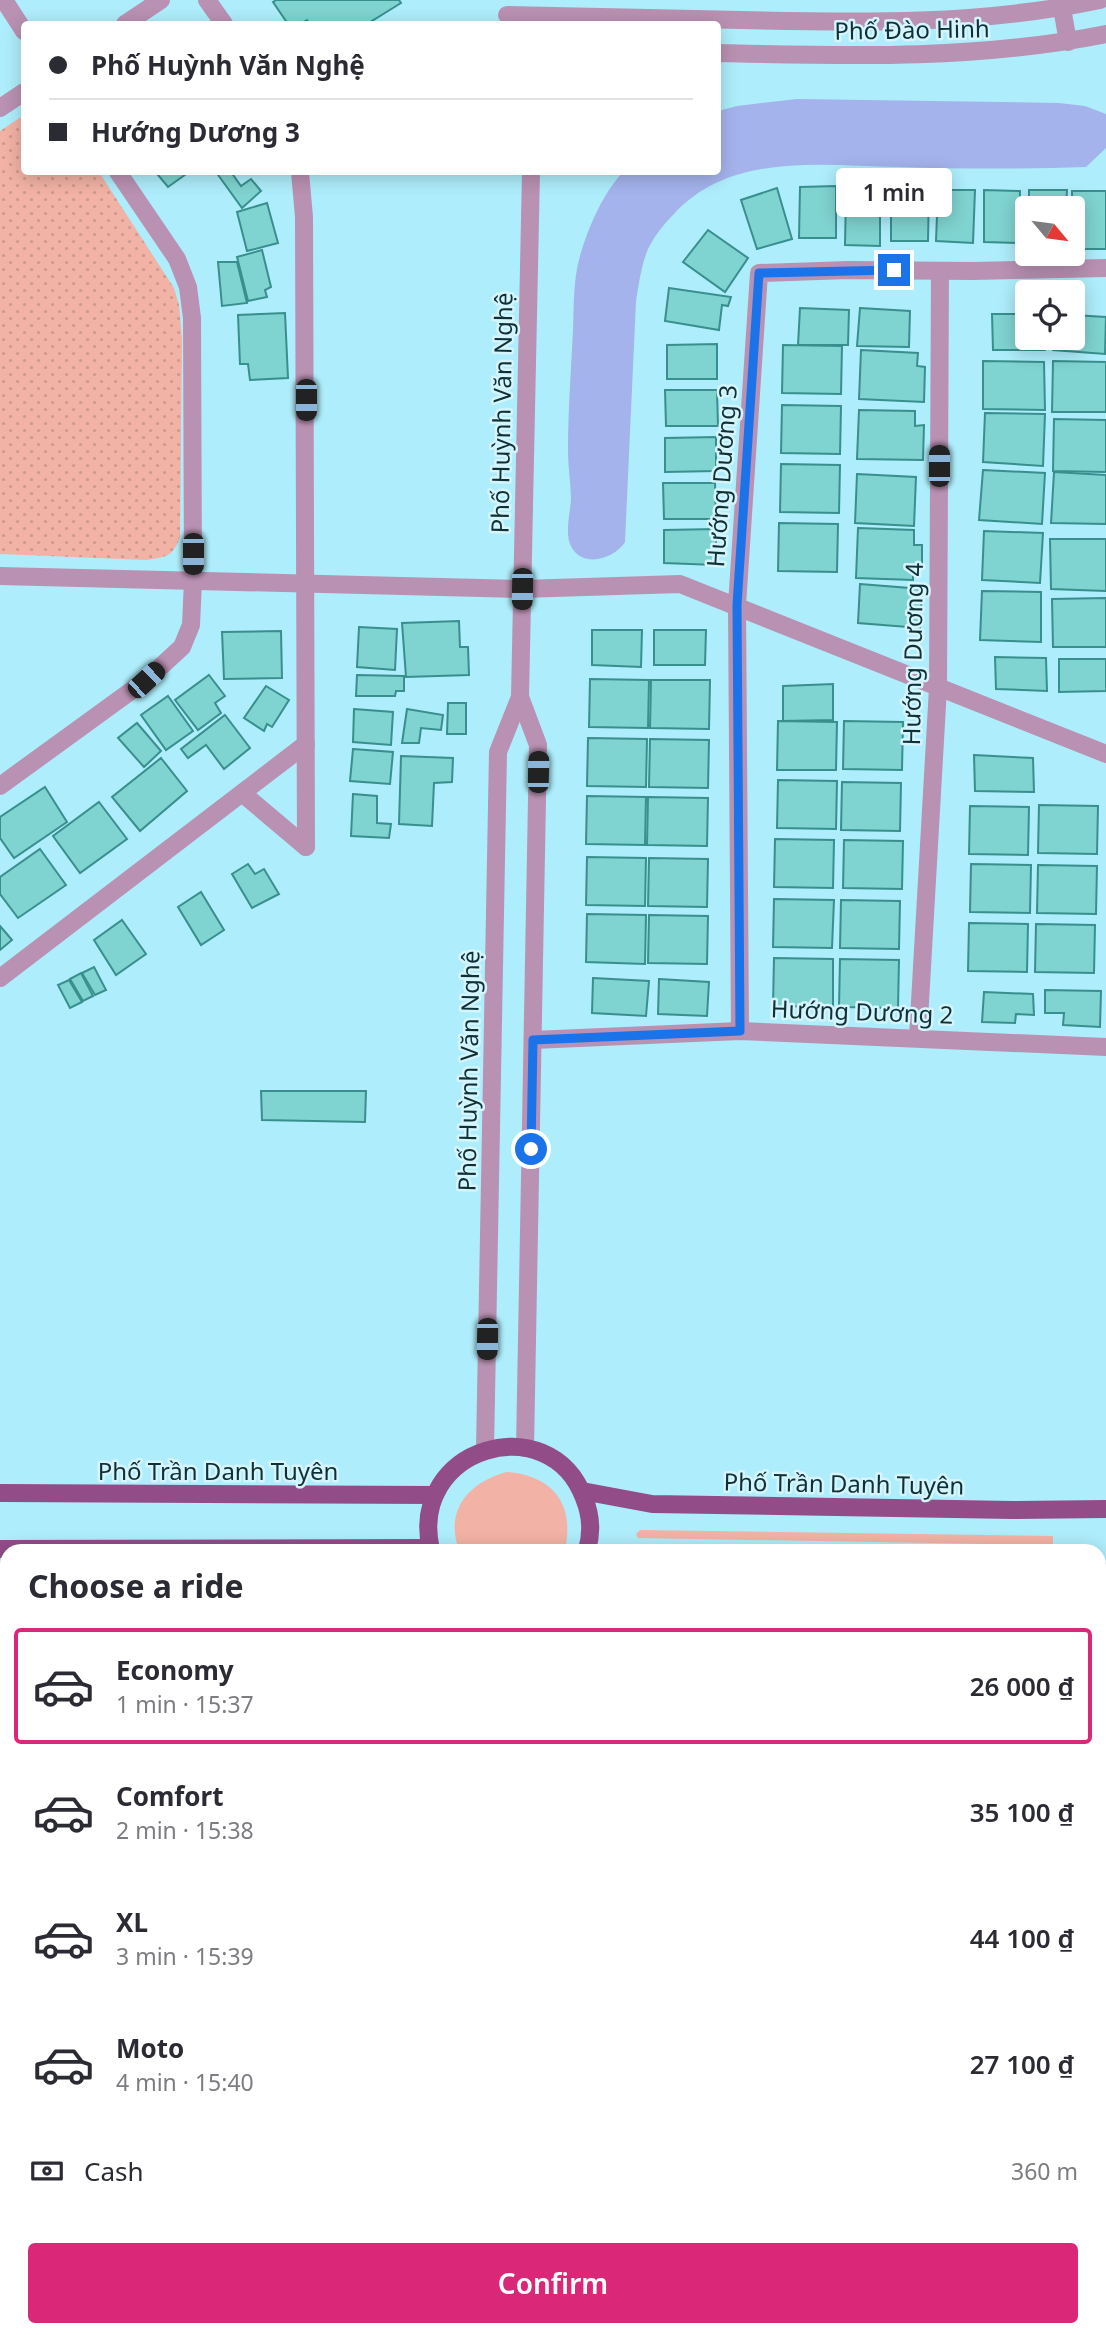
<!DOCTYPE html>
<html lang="en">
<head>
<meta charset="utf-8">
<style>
	body { margin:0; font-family:"Noto Sans",sans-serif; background:#f7f7f7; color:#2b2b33; height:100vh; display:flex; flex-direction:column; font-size:26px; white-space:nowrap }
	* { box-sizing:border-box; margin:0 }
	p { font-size:23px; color:#7c7c81 }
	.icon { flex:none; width:38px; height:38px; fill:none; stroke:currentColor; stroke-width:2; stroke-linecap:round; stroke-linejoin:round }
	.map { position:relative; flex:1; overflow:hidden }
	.sheet { position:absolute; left:0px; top:1544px; width:1106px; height:793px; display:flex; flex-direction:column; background:#fff; border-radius:21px 21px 0 0; box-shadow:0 4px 18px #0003 }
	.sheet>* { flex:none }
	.banner { position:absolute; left:21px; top:21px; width:700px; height:154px; border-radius:7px; box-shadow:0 4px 18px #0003; display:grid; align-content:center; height:154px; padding:0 28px; background:#fff }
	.needle { width:46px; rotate:119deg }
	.tools { position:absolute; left:1015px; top:196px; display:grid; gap:14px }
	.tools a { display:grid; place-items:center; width:70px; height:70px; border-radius:7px; background:#fff; box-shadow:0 4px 18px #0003; font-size:35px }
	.end { position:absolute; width:32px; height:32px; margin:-16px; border:9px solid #1a73e8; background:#fff; box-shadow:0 0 0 4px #fff }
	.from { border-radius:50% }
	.bubble { position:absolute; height:49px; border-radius:7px; background:#fff; box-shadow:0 4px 18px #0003; font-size:23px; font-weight:600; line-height:49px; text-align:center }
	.car { position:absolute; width:21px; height:42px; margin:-21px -10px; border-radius:9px; box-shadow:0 0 5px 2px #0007; background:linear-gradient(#222 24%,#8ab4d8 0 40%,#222 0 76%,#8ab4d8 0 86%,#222 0) }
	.banner b { display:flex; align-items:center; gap:24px; height:66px; font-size:26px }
	.banner b+b { border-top:2px solid #e1e1e2 }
	.banner i { width:18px; height:18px; background:#2b2b33 }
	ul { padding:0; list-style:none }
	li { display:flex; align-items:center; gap:21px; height:116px; margin:0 14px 10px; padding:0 14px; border:4px solid transparent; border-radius:7px }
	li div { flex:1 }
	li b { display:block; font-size:26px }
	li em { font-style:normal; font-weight:600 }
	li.current { border-color:#db2777 }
	li>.icon { width:63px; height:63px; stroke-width:1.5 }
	h2 { padding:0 28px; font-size:32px; line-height:84px }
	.pay { display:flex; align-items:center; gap:18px; height:77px; padding:0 28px; font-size:26px }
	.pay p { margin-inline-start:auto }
	.primary-button { display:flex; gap:14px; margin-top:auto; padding:14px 28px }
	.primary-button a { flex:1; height:80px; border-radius:7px; background:#db2777; color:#fff; font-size:28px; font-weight:600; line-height:80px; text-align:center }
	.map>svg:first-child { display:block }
	.green { fill:#f2b2a5 }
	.park { fill:url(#park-dots) }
	.water { fill:#a4b3ec }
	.building { fill:#7fd3d0; stroke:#388f8d; stroke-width:2 }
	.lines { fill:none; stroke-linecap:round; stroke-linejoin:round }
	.minor { stroke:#b991b2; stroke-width:18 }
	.tertiary { stroke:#b991b2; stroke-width:18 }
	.primary { stroke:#924d89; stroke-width:18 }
	.route { stroke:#1a73e8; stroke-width:9 }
	.labels { text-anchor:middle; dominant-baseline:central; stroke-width:5; stroke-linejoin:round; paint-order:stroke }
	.street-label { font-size:24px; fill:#0e3138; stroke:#d6f4fb }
</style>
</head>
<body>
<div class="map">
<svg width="1106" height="2335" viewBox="0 0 1106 2335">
	<defs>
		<pattern id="park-dots" width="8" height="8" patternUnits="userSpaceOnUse" patternTransform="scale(1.75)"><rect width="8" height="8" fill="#f2b2a5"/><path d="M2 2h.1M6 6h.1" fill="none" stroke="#ce9a8f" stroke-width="1.8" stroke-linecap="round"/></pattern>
	</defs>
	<rect width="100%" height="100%" fill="#aeedfb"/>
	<g class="green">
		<path d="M507,1472c46,4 68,32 58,78h-106c-15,-40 10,-68 48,-78z"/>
		<path d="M640,1530l413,6v9l-415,-7 -2,-4z"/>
		<path d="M1099,2303l7,11v21h-131v-6h124z"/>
	</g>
	<path class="park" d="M24,115v57h75l75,116 5,17 3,35 -2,197c-7,20 -14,20 -34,23l-146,-6v-423z"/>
	<g class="water">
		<path d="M797,99l262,4 26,3 21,8v34l-20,19c-62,2 -124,2 -187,0 -77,-1 -168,-16 -226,48 -10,10 -19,22 -25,34 -7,17 -9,35 -12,52l-11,241c-11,17 -41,26 -53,6 -8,-12 -2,-34 -1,-48 0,-16 -3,-32 -3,-48 0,-40 3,-81 5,-122 1,-24 0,-50 7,-74 8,-28 23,-63 43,-84h95v-61l19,-5z"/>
		<path d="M1099,2056l7,5v84l-7,-6z"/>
		<path d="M0,2283l7,4v42h261l6,6h-274z"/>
		<path d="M555,2329h65v6h-66z"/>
		<rect x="805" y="2329" width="54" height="6"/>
	</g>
	<g class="building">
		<path d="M276,0h123l2,3 -34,21h-57l-3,-4 -7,4h-12l-15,-22z"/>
		<path d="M163,172h26l-21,15 -10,-12z"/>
		<path d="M216,172h15l10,14 10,-7 10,12 -19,17z"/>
		<path d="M836,186v52h-37l1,-51z"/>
		<path d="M891,187h38l-1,54h-37z"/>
		<path d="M777,188l15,51 -35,10 -16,-49z"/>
		<path d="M938,190h37l-2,53 -37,-2z"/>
		<path d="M984,190l36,1 -1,52 -35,-1z"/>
		<path d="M1029,190h38l-1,18h-37z"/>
		<path d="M1072,191h34v58h-33z"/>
		<path d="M880,193v53l-35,-1 1,-51z"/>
		<path d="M267,203l11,40 -31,8 -10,-39z"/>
		<path d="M708,230l40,28 -23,34 -42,-30z"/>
		<path d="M262,250l9,37 -6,3 2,7 -19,4 -11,-44z"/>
		<path d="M218,262h19l10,41 -25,3z"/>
		<path d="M669,288l62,9 -3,9 -6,-1 -3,25 -54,-9z"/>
		<path d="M800,308l49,2 -1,35h-50z"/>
		<path d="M860,308l50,3 -1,36 -52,-1z"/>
		<path d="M285,313l3,65 -38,2 -2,-16h-8l-2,-49z"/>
		<path d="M992,314h35v24h18v12h-52z"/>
		<path d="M1073,315l33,2 -1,37 -52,-4 1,-12h19z"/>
		<path d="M717,344v35h-50v-34z"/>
		<path d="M783,345l59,1 -1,48 -59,-1z"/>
		<path d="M861,350l57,3 -1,13 8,1 -1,35 -65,-3z"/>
		<path d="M983,361l61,1 1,48 -62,-1z"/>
		<path d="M1053,361l53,1v50h-54z"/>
		<path d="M665,390h52l1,36h-52z"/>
		<path d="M782,405l59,1 -1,48 -59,-1z"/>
		<path d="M859,410l56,1v15l9,-1 -1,35 -66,-1z"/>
		<path d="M985,413l60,1 -2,52 -60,-4z"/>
		<path d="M1054,419l52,1v52l-53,-1z"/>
		<path d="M716,437v34l-51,1v-34z"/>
		<path d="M781,464l59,1 -1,48 -59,-1z"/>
		<path d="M983,470l62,3 -3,51 -63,-4z"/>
		<path d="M1054,472l52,3v49l-55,-1z"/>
		<path d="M857,474l59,3 -2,49 -59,-3z"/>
		<path d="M663,483h52l1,36h-52z"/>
		<path d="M779,523l59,1 -1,48 -59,-1z"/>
		<path d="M858,528l56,2v15h8v23l-9,1v11l-57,-2z"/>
		<path d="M716,529v36l-52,-2v-33z"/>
		<path d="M984,531l59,2 -3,50 -58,-3z"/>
		<path d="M1050,539h56v52l-55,-2z"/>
		<path d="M860,584l62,5 -2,39 -62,-5z"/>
		<path d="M982,591l59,1v50l-61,-2z"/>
		<path d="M1106,598v49h-53l-1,-48z"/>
		<path d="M459,621l1,26h8l1,28 -63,2 -4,-54z"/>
		<path d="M359,627l38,2 -2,41 -38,-3z"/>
		<path d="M592,630h50l-1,37 -49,-2z"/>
		<path d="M654,630h52l-1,35h-51z"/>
		<path d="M281,631l1,47 -58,1 -2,-47z"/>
		<path d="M995,657l51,1 1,33 -51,-2z"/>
		<path d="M1059,659h47v32l-47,1z"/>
		<path d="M209,675l16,21 -10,7 6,10 -23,17 -23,-30z"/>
		<path d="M357,675l47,1v15h-8l-1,5h-39z"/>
		<path d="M590,679l59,1 -1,48 -59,-1z"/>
		<path d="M651,680h59l-1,49 -59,-1z"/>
		<path d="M833,684v36l-50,1v-35z"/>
		<path d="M266,686l23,14 -17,27 -5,-3 -3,7 -20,-13z"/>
		<path d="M168,696l25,35 -27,19 -25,-35z"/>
		<path d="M448,703h18v31h-19z"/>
		<path d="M354,709l39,3 -2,33 -38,-3z"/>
		<path d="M407,709l36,6 -2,15 -20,-2 -2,15h-17z"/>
		<path d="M225,715l25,33 -26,21 -18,-24 -18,13 -7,-9z"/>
		<path d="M778,721l59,1 -1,48h-59z"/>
		<path d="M844,721l59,1 -1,48 -59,-1z"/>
		<path d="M137,723l24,28 -17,16 -26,-29z"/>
		<path d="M588,738l59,1 -1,48 -59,-1z"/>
		<path d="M650,739l59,1 -1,48 -59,-1z"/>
		<path d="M353,749l40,3 -3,32 -40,-3z"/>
		<path d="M974,755l59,3 1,34 -59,-1z"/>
		<path d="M401,756l52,2 -1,24 -18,1 -2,43 -33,-2z"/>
		<path d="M161,758l26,33 -47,40 -28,-34z"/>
		<path d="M778,780l59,1 -1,48 -59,-1z"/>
		<path d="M842,782l59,1 -1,48 -59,-1z"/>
		<path d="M45,787l22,35 -53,36 -14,-20v-21z"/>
		<path d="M353,794l24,2v27l14,1 -2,14 -38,-2z"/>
		<path d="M587,796l59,1 -1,48 -59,-1z"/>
		<path d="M648,797l60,1 -1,48 -60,-1z"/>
		<path d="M99,802l28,37 -47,34 -27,-37z"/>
		<path d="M1039,805l59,1 -1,48 -59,-1z"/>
		<path d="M970,806l59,1 -1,48 -59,-1z"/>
		<path d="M775,839l59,1 -1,48 -59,-1z"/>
		<path d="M844,840l59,1 -1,48 -59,-1z"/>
		<path d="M40,849l26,36 -48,33 -18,-24v-17z"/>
		<path d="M587,857l59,1 -1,48 -59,-1z"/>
		<path d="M649,858l59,1 -1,48 -59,-1z"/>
		<path d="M248,864l7,10 9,-5 15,25 -27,14 -20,-34z"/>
		<path d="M971,864l60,1 -1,48 -60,-1z"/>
		<path d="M1038,865l59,1 -1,48 -59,-1z"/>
		<path d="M201,892l23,38 -23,15 -23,-38z"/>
		<path d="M774,899l60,1 -2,48 -59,-1z"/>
		<path d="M841,900l59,1 -1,48 -59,-1z"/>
		<path d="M587,914l59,1 -1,49 -59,-2z"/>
		<path d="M649,915l59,1 -1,48 -59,-1z"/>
		<path d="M122,920l24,34 -30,21 -22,-35z"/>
		<path d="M969,923l59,1 -1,48 -59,-1z"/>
		<path d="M1036,924l59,1 -1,48 -59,-1z"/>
		<path d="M0,926l12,14 -12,10z"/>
		<path d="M774,958l59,1v48l-60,-1z"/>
		<path d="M840,959l59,1 -1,48 -59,-1z"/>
		<path d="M94,967l12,23 -11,5 -13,-22z"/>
		<path d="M81,973l12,23 -10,5 -13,-22z"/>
		<path d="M593,978l56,3 -3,35 -54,-3z"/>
		<path d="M659,979l50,3 -2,34 -49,-2z"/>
		<path d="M69,980l13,22 -12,6 -12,-23z"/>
		<path d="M1045,990l56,1 -1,36 -37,-2 1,-12h-19z"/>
		<path d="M984,992l49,2 1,21 -18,-1 -1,9 -33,-1z"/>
		<path d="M261,1091h105l-1,31 -103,-2z"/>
		<path d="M1106,2158v63l-7,-9v-49z"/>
		<rect x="358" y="2329" width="46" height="6"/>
		<path d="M631,2329h35v5l13,1h-48z"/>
		<path d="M742,2329h47l-1,6h-47z"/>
		<rect x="866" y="2329" width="50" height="6"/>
	</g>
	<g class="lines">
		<g class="minor">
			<path d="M4,0l20,31"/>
			<path d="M207,0l17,24"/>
			<path d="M125,24l36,-24"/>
			<path d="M0,108l24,-16"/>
			<path d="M300,172l4,45 2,630"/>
			<path d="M0,576l522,13 158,-5 426,170"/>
			<path d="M0,786l146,-106 36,-33 9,-22 2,-44 -1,-263 -4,-31 -11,-28 -59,-87"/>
			<path d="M242,793l64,54"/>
			<path d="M0,978l306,-234"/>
			<path d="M740,1031l-3,-426 22,-332 89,-3 124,1 134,-3"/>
			<path d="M918,1037l20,-349 2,-417"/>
			<path d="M533,1040l207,-9 366,16"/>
			<path d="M1099,1773h7"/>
			<path d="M1099,1880l7,-7"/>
			<path d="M1099,1907l7,1"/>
			<path d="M1099,2277l7,10"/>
			<path d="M948,2335v-6"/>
		</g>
		<g class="tertiary">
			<path d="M1062,8l6,34"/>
			<path d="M507,15c78,1 156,3 234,5 120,3 240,5 359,-20"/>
			<path d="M718,53c130,3 259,7 388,-19"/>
			<path d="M525,1448l13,-703 -18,-48 11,-525"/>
			<path d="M485,1450l13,-698 22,-55"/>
			<path d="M472,2335v-6"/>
			<path d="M510,2335v-6"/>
		</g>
		<g class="primary">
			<path d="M582,1491l70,13 360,6 94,-1"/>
			<path d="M0,1493l435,2"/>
			<path d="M0,1549l430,-1"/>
			<path d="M431,1550c-24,-103 119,-144 153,-52 7,17 8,35 3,52"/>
			<path d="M1099,1572h7"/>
		</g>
	</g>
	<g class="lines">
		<path class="route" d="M531,1149l2,-109 207,-9 -3,-426 22,-332 135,-3"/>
	</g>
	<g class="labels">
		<g class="street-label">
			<text transform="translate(912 29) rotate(-1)">Phố Đào Hinh</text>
			<text transform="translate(501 413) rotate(-89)">Phố Huỳnh Văn Nghệ</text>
			<text transform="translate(721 476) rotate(-86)">Hướng Dương 3</text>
			<text transform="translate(912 654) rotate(-89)">Hướng Dương 4</text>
			<text transform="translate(862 1011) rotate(2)">Hướng Dương 2</text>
			<text transform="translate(468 1071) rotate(-89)">Phố Huỳnh Văn Nghệ</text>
			<text x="218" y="1470">Phố Trần Danh Tuyên</text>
			<text transform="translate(844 1483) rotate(1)">Phố Trần Danh Tuyên</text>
		</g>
	</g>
</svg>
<div class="tools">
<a><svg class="needle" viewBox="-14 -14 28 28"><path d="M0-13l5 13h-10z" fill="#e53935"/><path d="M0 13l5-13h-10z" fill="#7c7c81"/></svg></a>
<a><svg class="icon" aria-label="locate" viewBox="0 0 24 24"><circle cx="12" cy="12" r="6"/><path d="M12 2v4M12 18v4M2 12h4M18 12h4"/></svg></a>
</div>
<i class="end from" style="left:531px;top:1149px"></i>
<i class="end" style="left:894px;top:270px"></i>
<div class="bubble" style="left:836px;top:168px;width:116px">1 min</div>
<i class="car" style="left:306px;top:400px;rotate:180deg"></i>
<i class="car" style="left:939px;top:466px;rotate:0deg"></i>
<i class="car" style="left:193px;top:554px;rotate:180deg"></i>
<i class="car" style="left:522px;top:589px;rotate:181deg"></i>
<i class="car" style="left:146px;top:680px;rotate:47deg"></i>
<i class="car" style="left:538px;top:772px;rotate:1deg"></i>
<i class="car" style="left:487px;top:1339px;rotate:181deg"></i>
<div class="banner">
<b><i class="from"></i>Phố Huỳnh Văn Nghệ</b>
<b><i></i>Hướng Dương 3</b>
</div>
<section class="sheet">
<h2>Choose a ride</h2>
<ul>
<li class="current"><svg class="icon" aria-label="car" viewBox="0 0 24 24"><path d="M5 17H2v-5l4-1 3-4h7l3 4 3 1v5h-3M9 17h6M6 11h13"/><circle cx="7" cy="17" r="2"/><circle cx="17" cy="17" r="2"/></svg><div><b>Economy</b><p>1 min · 15:37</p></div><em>26 000 ₫</em></li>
<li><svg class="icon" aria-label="car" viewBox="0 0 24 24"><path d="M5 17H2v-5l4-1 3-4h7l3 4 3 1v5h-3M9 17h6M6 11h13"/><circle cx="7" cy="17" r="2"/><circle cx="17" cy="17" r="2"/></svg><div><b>Comfort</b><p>2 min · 15:38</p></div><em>35 100 ₫</em></li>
<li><svg class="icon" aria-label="car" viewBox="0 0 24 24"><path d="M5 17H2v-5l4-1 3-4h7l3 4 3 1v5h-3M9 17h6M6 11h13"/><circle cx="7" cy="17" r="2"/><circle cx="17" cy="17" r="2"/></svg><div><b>XL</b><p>3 min · 15:39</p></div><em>44 100 ₫</em></li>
<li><svg class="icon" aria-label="car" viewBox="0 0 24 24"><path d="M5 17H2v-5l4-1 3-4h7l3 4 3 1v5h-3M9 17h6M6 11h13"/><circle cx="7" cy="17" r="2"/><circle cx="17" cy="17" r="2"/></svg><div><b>Moto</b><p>4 min · 15:40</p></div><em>27 100 ₫</em></li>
</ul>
<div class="pay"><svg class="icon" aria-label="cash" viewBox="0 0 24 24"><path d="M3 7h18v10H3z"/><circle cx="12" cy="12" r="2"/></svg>Cash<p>360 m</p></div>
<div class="primary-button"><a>Confirm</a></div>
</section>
</div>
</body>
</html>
